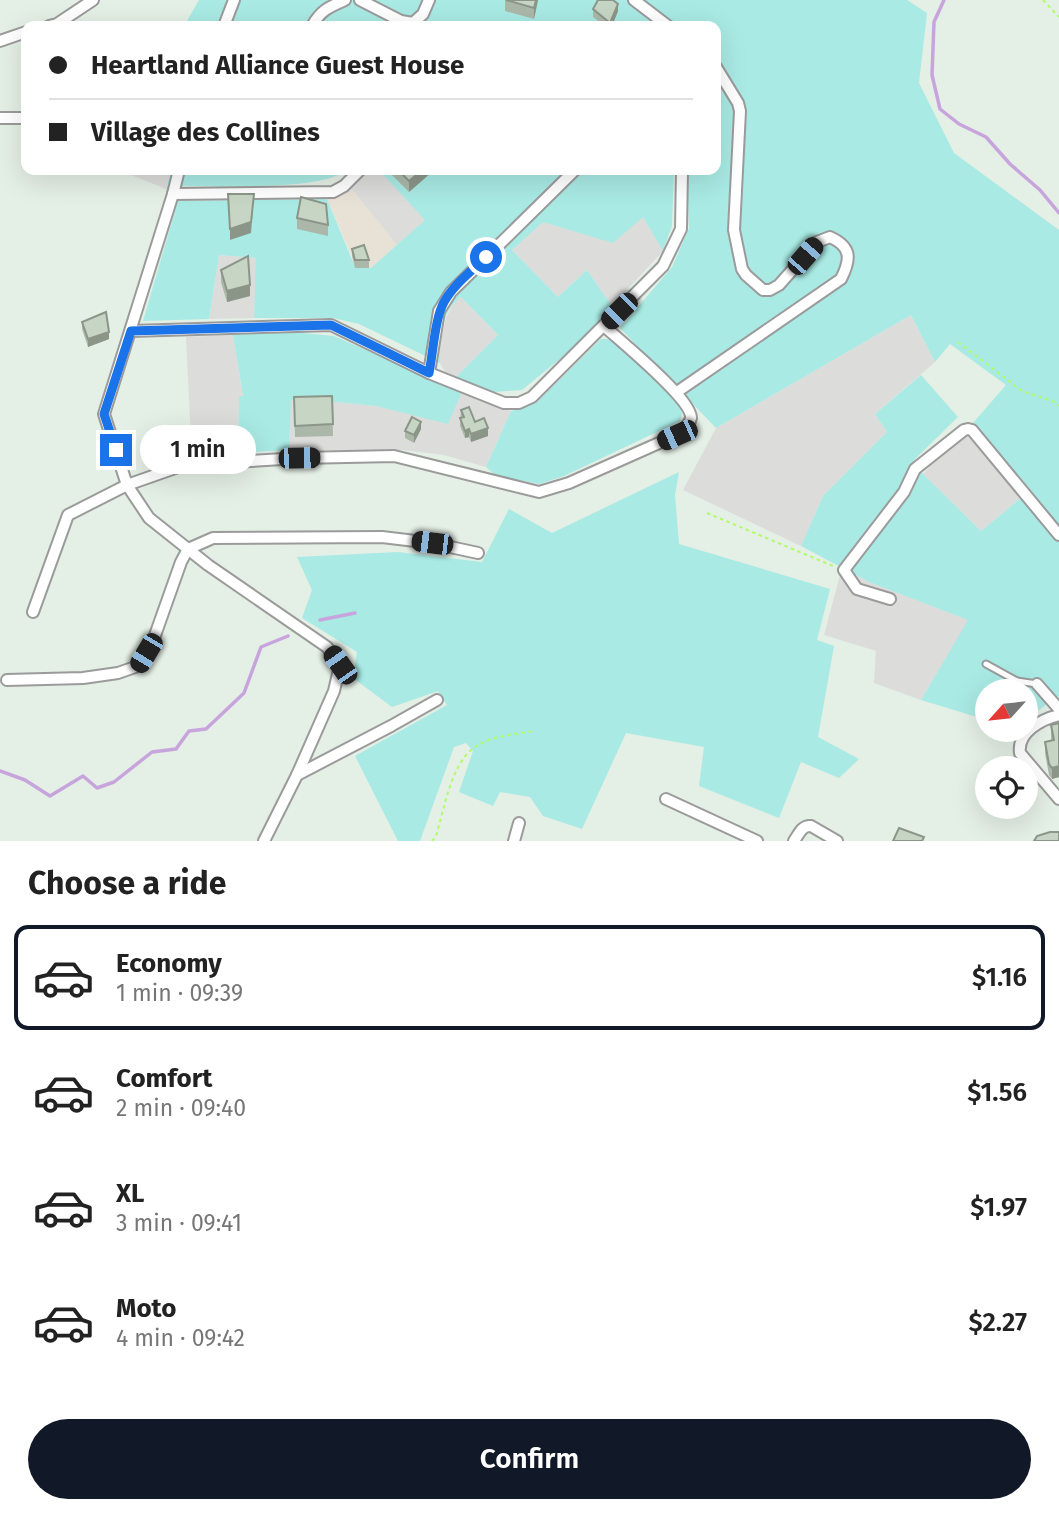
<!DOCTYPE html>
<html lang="en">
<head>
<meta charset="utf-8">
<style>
	body { margin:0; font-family:"Fira Sans",sans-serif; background:#f2f2f2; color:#222; height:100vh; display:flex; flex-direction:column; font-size:26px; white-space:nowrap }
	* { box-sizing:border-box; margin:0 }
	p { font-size:23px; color:#767676 }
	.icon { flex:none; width:38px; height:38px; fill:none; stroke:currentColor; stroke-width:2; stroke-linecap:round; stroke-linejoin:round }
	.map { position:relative; height:841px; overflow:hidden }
	.drawer { display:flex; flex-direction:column; background:#fff; flex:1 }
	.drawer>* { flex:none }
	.banner { position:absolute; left:21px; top:21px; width:700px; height:154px; border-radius:14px; box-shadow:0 7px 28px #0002; display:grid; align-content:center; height:154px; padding:0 28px; background:#fff }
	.needle { width:46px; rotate:243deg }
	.controls { position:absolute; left:975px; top:679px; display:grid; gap:14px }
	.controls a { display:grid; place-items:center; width:63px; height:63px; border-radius:50%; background:#fff; box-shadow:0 7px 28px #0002; font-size:35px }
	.end { position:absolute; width:32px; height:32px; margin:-16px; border:9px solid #1a73e8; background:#fff; box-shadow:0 0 0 4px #fff }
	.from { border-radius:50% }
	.bubble { position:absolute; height:49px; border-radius:24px; background:#fff; box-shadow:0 7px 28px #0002; font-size:23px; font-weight:600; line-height:49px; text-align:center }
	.car { position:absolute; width:21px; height:42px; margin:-21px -10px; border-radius:9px; box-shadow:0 0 5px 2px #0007; background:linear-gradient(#222 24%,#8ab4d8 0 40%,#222 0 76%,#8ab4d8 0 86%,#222 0) }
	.banner b { display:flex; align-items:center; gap:24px; height:66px; font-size:26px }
	.banner b+b { border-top:2px solid #e0e0e0 }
	.banner i { width:18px; height:18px; background:#222 }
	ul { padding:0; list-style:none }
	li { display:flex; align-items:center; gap:21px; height:105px; margin:0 14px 10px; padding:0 14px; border:4px solid transparent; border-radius:14px }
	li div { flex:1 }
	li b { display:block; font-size:26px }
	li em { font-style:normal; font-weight:600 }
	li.current { border-color:#111827 }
	li>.icon { width:63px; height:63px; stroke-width:1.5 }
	h2 { padding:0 28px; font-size:32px; line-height:84px }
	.primary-button { display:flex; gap:14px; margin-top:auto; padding:14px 28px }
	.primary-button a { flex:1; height:80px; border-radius:42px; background:#111827; color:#fff; font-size:28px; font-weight:600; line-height:80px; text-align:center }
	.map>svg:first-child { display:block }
	.residential { fill:#dcdcdb }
	.industrial { fill:#e8e1d6 }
	.grass { fill:#a9eae4 }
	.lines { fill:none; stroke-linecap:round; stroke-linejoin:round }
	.stream { stroke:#c8a4dd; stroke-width:3.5 }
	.service-casing { stroke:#9b9b9b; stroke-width:9 }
	.minor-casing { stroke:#9b9b9b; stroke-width:14 }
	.path { stroke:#b1fb69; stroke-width:2; stroke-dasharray:3.5 3.5; stroke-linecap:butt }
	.service { stroke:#fff; stroke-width:5 }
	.minor { stroke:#fff; stroke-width:10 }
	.wall { fill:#abb8a9 }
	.shaded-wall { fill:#8b9689 }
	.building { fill:#c7d6c4; stroke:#8b9689; stroke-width:2 }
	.route { stroke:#1a73e8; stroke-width:9 }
</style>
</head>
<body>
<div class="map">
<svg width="1059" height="841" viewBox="0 0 1059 841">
	<rect width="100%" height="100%" fill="#e4efe5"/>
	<g class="residential">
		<path d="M119,170h52l-5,19z"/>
		<path d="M369,170h10l47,50 -29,25 -46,-57z"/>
		<path d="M643,217l20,34 -51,55 -25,-36 -29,27 -46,-47 32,-29z"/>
		<path d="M219,255l38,3 -3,60 -45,1z"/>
		<path d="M461,297l37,38 -44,44 -8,-5 -6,-11 -1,-14 7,-31 7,-14z"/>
		<path d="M911,315l24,47 -60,52 12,18 -64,64 -22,50 -118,-56 33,-62z"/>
		<path d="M233,335l10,62h-4l-1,56 -46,5 -6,-121z"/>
		<path d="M462,392l49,19 -25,56 -42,-12 -41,-5h-114l1,-50 46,2 40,4 72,17z"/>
		<path d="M967,435l54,63 -40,33 -58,-57 16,-18z"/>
		<path d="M842,568l27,14 100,38 -48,80 -47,-17 2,-32 -52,-16z"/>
	</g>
	<path class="industrial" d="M351,188l46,57 -26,23h-16l-3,-12 -25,-57z"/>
	<g class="grass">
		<path d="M199,0h708l20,13 -8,70 35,70 105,77v296l-86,-103 33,-38 -56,-41 -15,18 -24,-47 -195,113 -96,-100 52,-61 17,-39 -2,-58h29v-144h-201l-9,-3 -9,3h-313z"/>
		<path d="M171,170h175c-22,21 -131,16 -164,16l-16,3z"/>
		<path d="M379,170h295l-2,56 -9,25 -20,-34 -30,26 -70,-21 -31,28 46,47 29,-27 25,36 -4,9 -47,43 -39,32 -28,2 -40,-13 44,-44 -37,-38c-1,1 -8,7 -9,8 -11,15 -13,40 -12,58l-81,-39 -26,-6h-79l2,-60 -37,-3 -10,64 -66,2 35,-120 149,-2 28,68 16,1 54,-48z"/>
		<path d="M293,332l41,4 128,56 -14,32 -72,-18 -40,-4 -45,-2 -2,50 -51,3 1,-56 4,-1 -10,-61z"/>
		<path d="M601,339h7l9,3 62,60 3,11 -2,8 -116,55 -25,8 -44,-9 -9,-8 25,-56 12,-3 14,-6z"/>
		<path d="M921,375l37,42 -44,43 9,14 58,57 46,-38 32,41v162l-33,23v-28h-39v29l-66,-20 47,-80 -99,-38 -68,-36 22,-50 64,-64 -12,-18z"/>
		<path d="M679,472l-4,23 4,49 151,45 -13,51 17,6 -16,91 41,22 -20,19 -38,-16 -22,56 -80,-32 5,-39 -78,-14 -44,96 -39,-13 -13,-19 -30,-5 -7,14 -34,-14 14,-41 -7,-8 -12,4 -34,94h-22l-43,-85 92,-51 -9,-14 -46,16 -39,-29 4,-26 -55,-34 10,-28 -15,-33 101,-5 84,10 27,-53 43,24z"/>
	</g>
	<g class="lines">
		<g class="stream">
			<path d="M944,0l-10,22 -2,53 8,34 19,15 27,13 24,27 30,26 19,23"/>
			<path d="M320,620l35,-7"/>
			<path d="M0,771l25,9 25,16 33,-20 14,12 17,-6 38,-30 24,-3 13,-18 17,-2 38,-36 17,-46 27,-11"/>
		</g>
		<defs>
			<g id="service">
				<path d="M986,664l31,17 20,3"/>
				<path d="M1009,691l8,-10"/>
			</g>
			<g id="minor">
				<path d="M360,0l41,21 12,2 10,-9 6,-14"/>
				<path d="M634,0l34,26"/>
				<path d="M49,26l8,-2 36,-24"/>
				<path d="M224,26l10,-26"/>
				<path d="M312,26c9,-16 17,-19 33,-26"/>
				<path d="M0,41l26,-9"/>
				<path d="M0,118h26"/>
				<path d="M179,170l-6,24 -69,220 23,71 22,33 59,47 119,82 13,18 -6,26 -37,84 -33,66"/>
				<path d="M173,194l160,-2 11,-6 16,-16"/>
				<path d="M131,331l200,-6 98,48 75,30h15l13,-6 131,-131 18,-37 1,-59"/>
				<path d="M429,373l10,-62 12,-19 124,-122"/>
				<path d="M677,392l164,-113c10,-20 11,-32 -11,-42l-13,5 -38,43 -9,5h-7l-17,-15 -4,-6 -8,-39 6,-119 -2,-8 -22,-36"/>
				<path d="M890,599l-33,-10 -13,-19 60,-78 11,-23 49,-39 4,-1 4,1 87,105"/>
				<path d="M33,612l35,-97 59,-30 57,-20 115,-7 95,-2 145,36 30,-9 108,-48c5,-5 13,-10 14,-17 1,-19 -72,-78 -87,-92"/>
				<path d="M7,680l76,-2 35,-5 20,-7 15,-25 28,-79 7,-13 25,-11 169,-1 50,6 46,10"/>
				<path d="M1037,684l22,25"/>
				<path d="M1059,715c-17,4 -42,17 -39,38l39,46"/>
				<path d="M297,775l94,-49 46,-26"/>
				<path d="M666,799l91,42"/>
				<path d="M514,841l5,-18"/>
				<path d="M794,841c5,-7 8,-16 17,-15l26,15"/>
			</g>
		</defs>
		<use href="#service" class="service-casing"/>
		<use href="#minor" class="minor-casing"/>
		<g class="path">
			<path d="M1043,0l16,17"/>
			<path d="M958,342l64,49 31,10 6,5"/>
			<path d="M707,513l126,53"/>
			<path d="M432,841l4,-5c8,-26 15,-73 39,-89 16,-11 40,-13 59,-16"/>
		</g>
		<use href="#service" class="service"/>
		<use href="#minor" class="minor"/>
	</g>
	<g class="wall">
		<path d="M505,0h33l-4,19 -29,-8z"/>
		<path d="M593,9l25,2 -6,15h-7l-12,-9z"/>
		<path d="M389,170h44v1l-24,21 -20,-20z"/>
		<path d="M297,218l31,7v11l-31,-7z"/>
		<path d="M352,249l17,11v8h-14l-3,-12z"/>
		<path d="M221,270l29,26 -23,6 -6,-20z"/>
		<path d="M82,322l27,17 -21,8 -6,-18z"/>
		<path d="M332,396l1,40 -38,1 -1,-40z"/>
		<path d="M461,410l14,12 13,14 -17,6 -2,-5 -4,1 -5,-12z"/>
		<path d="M421,429l-7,14 -9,-5v-7z"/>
		<path d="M1059,723v54l-7,2 -3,-4 -4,-22v-11l6,-2v-15z"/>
	</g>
	<g class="shaded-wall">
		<path d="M536,0h2l-4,19v-11z"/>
		<path d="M618,4v7l-6,15h-2v-3z"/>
		<path d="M422,170h11v1l-24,21v-11z"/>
		<path d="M254,194l-3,39 -21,7v-11z"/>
		<path d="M250,285v11l-23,6v-11z"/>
		<path d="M109,332v7l-21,8v-8z"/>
		<path d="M421,422v7l-7,14v-8z"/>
		<path d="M488,428v8l-17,6v-8z"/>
		<path d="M469,429v8l-4,1v-7z"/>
		<path d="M1059,766v11l-7,2v-11z"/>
	</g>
	<g class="building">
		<path d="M506,0h30l-2,8z"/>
		<path d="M598,0h15l5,4 -8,19 -17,-14z"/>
		<path d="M398,170h24l-13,11z"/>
		<path d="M228,194h26l-3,28 -21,7z"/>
		<path d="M301,197l25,7 2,21 -31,-7z"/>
		<path d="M364,245l5,15h-14l-3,-11z"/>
		<path d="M248,256l2,29 -23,6 -6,-21z"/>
		<path d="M106,312l3,20 -21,7 -6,-17z"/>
		<path d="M332,396l1,28 -38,2 -1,-29z"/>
		<path d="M469,407l6,15 9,-4 4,10 -17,6 -2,-5 -4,2 -5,-13 4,-1 -3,-7z"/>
		<path d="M412,417l9,5 -7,13 -9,-4z"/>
		<path d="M1059,723v43l-7,2 -3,-4 -4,-22 9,-2 -3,-15z"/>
		<path d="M899,828l25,9 -2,4h-29z"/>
		<path d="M1050,832h9v9h-25l3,-5z"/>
	</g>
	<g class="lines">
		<path class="route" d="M116,450l-12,-36 27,-83 200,-6 98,48c4,-20 6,-55 15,-71 10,-18 28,-31 42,-45"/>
	</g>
</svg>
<div class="controls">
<a><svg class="needle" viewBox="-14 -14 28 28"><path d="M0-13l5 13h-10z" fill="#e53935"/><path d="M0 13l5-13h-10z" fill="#767676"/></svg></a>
<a><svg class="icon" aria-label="locate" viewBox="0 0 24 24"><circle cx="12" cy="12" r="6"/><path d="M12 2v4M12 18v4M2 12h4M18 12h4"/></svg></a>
</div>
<i class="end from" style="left:486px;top:257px"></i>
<i class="end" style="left:116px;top:450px"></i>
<div class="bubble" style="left:140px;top:425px;width:116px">1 min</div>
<i class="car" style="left:805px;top:256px;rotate:41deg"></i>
<i class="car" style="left:619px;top:311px;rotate:225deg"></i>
<i class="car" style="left:677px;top:435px;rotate:246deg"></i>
<i class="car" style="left:299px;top:458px;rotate:89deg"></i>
<i class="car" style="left:432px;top:543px;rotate:277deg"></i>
<i class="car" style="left:146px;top:653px;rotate:211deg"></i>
<i class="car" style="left:340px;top:665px;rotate:325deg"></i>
<div class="banner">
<b><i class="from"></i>Heartland Alliance Guest House</b>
<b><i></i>Village des Collines</b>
</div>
</div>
<section class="drawer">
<h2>Choose a ride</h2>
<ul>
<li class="current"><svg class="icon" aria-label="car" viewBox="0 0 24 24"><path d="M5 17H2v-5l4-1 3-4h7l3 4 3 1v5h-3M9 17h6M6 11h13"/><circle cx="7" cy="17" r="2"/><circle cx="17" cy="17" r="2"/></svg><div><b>Economy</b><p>1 min · 09:39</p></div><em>$1.16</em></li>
<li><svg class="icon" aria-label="car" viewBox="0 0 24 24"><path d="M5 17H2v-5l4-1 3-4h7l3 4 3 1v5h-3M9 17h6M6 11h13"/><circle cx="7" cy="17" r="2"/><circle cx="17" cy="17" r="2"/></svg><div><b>Comfort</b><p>2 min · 09:40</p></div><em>$1.56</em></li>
<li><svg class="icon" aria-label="car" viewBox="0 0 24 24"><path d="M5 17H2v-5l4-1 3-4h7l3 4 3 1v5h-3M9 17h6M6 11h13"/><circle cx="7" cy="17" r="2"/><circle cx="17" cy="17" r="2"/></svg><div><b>XL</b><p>3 min · 09:41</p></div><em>$1.97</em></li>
<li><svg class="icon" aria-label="car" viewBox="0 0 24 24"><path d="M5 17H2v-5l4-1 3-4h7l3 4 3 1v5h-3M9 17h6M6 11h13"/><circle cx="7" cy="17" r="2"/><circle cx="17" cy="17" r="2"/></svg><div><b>Moto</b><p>4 min · 09:42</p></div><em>$2.27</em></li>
</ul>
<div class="primary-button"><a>Confirm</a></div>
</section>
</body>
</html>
